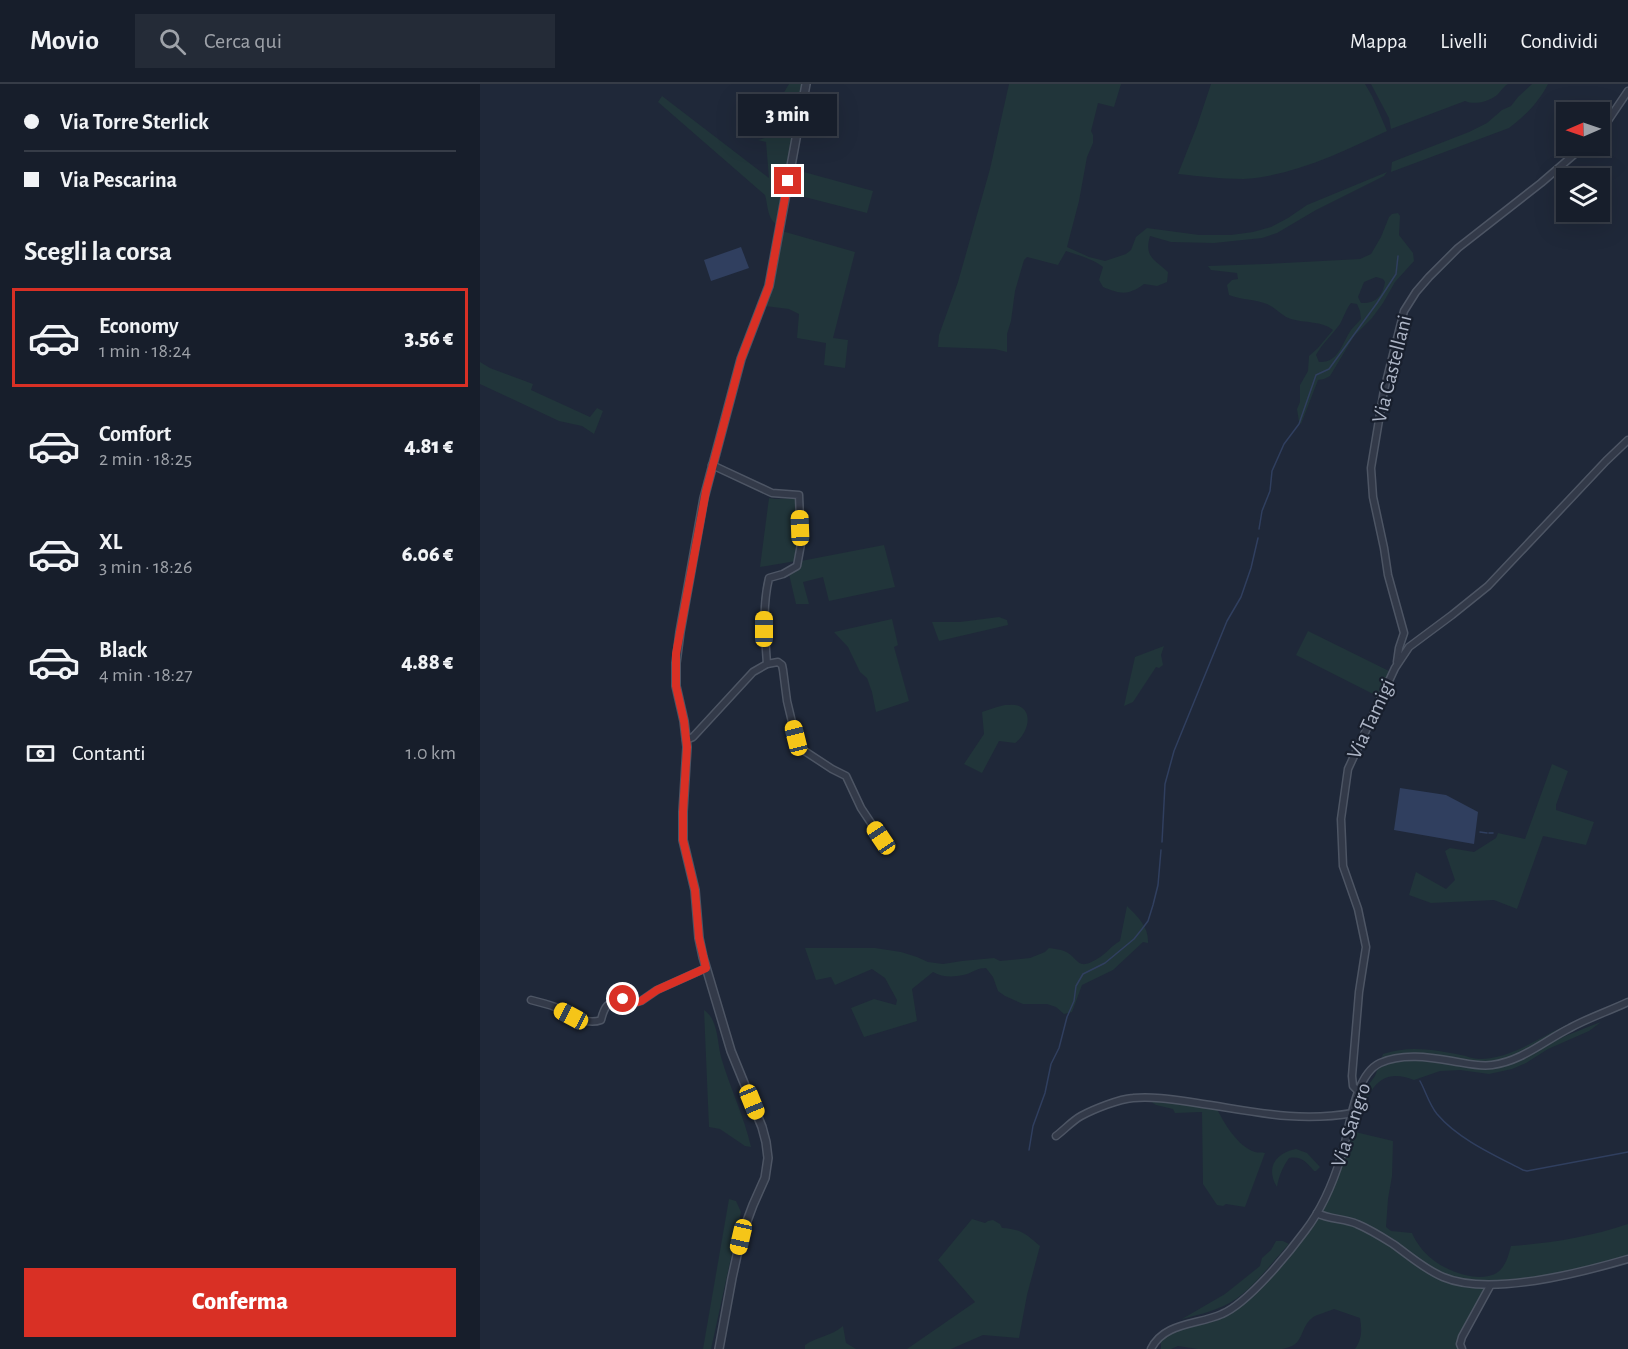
<!DOCTYPE html>
<html lang="it">
<head>
<meta charset="utf-8">
<style>
	body { margin:0; font-family:"Alegreya Sans",sans-serif; background:#242b37; color:#f1f3f6; height:100vh; display:flex; flex-direction:column; font-size:22px; white-space:nowrap }
	* { box-sizing:border-box; margin:0 }
	p { font-size:20px; color:#9ea2a9 }
	.icon { flex:none; width:33px; height:33px; fill:none; stroke:currentColor; stroke-width:2; stroke-linecap:round; stroke-linejoin:round }
	.map { position:relative; flex:1; overflow:hidden }
	.drawer { display:flex; flex-direction:column; background:#171e2b; width:480px }
	.drawer>* { flex:none }
	.top-card { display:grid; align-content:center; height:132px; padding:0 24px; background:#171e2b }
	.needle { width:39px; rotate:268deg }
	.fabs { position:absolute; left:1076px; top:18px; display:grid; gap:12px }
	.fabs a { display:grid; place-items:center; width:54px; height:54px; border-radius:0px; background:#171e2b; box-shadow:0 6px 24px #0002,0 0 0 2px #363c47; font-size:30px }
	.end { position:absolute; width:27px; height:27px; margin:-14px; border:8px solid #d93025; background:#fff; box-shadow:0 0 0 3px #fff }
	.from { border-radius:50% }
	.bubble { position:absolute; height:42px; border-radius:0px; background:#171e2b; box-shadow:0 6px 24px #0002,0 0 0 2px #363c47; font-size:20px; font-weight:800; line-height:42px; text-align:center }
	.car { position:absolute; width:18px; height:36px; margin:-18px -9px; border-radius:8px; box-shadow:0 0 4px 2px #0007; background:linear-gradient(#f5c518 24%,#345 0 40%,#f5c518 0 76%,#345 0 86%,#f5c518 0) }
	.top-card b { display:flex; align-items:center; gap:21px; height:57px; font-size:22px }
	.top-card b+b { border-top:2px solid #363c47 }
	.top-card i { width:15px; height:15px; background:#f1f3f6 }
	ul { padding:0; list-style:none }
	li { display:flex; align-items:center; gap:18px; height:99px; margin:0 12px 9px; padding:0 12px; border:3px solid transparent; border-radius:0px }
	li div { flex:1 }
	li b { display:block; font-size:22px }
	li em { font-style:normal; font-weight:800 }
	li.current { border-color:#d93025 }
	li>.icon { width:54px; height:54px; stroke-width:1.5 }
	h2 { padding:0 24px; font-size:27px; line-height:72px }
	.pay { display:flex; align-items:center; gap:15px; height:66px; padding:0 24px; font-size:22px }
	.pay p { margin-inline-start:auto }
	.primary-button { display:flex; gap:12px; margin-top:auto; padding:12px 24px }
	.primary-button a { flex:1; height:69px; border-radius:0px; background:#d93025; color:#fff; font-size:24px; font-weight:800; line-height:69px; text-align:center }
	header { display:flex; align-items:center; gap:36px; box-sizing:border-box; height:84px; padding:0 30px; background:#171e2b; border-bottom:2px solid #363c47 }
	header strong { font-size:28px }
	nav { display:flex; gap:33px; margin-inline-start:auto; font-size:21px }
	.search { width:420px; height:54px; background:#242b37; display:flex; align-items:center; gap:15px; box-sizing:border-box; padding:0 21px; border-radius:0px; color:#9ea2a9; font-size:22px }
	main { display:flex; flex:1; min-height:0 }
	.map>svg:first-child { display:block }
	.green { fill:#21353a; fill-rule:evenodd }
	.water { fill:#303f5f }
	.lines { fill:none; stroke-linecap:round; stroke-linejoin:round }
	.stream { stroke:#303f5f; stroke-width:1.5 }
	.minor-casing { stroke:#4d5564; stroke-width:9 }
	.tertiary-casing { stroke:#4d5564; stroke-width:10 }
	.minor { stroke:#333a49; stroke-width:6 }
	.tertiary { stroke:#333a49; stroke-width:7 }
	.route { stroke:#d93025; stroke-width:8 }
	.labels { text-anchor:middle; dominant-baseline:central; stroke-width:4.5; stroke-linejoin:round; paint-order:stroke }
	.street-label { font-size:21px; fill:#adb5c6; stroke:#181f2d }
</style>
</head>
<body>
<header>
<strong>Movio</strong>
<div class="search"><svg class="icon" aria-label="search" viewBox="0 0 24 24"><circle cx="10" cy="10" r="6"/><path d="M15 15l6 6"/></svg>Cerca qui</div>
<nav><a>Mappa</a><a>Livelli</a><a>Condividi</a></nav>
</header>
<main>
<section class="drawer">
<div class="top-card">
<b><i class="from"></i>Via Torre Sterlick</b>
<b><i></i>Via Pescarina</b>
</div>
<h2>Scegli la corsa</h2>
<ul>
<li class="current"><svg class="icon" aria-label="car" viewBox="0 0 24 24"><path d="M5 17H2v-5l4-1 3-4h7l3 4 3 1v5h-3M9 17h6M6 11h13"/><circle cx="7" cy="17" r="2"/><circle cx="17" cy="17" r="2"/></svg><div><b>Economy</b><p>1 min · 18:24</p></div><em>3.56 €</em></li>
<li><svg class="icon" aria-label="car" viewBox="0 0 24 24"><path d="M5 17H2v-5l4-1 3-4h7l3 4 3 1v5h-3M9 17h6M6 11h13"/><circle cx="7" cy="17" r="2"/><circle cx="17" cy="17" r="2"/></svg><div><b>Comfort</b><p>2 min · 18:25</p></div><em>4.81 €</em></li>
<li><svg class="icon" aria-label="car" viewBox="0 0 24 24"><path d="M5 17H2v-5l4-1 3-4h7l3 4 3 1v5h-3M9 17h6M6 11h13"/><circle cx="7" cy="17" r="2"/><circle cx="17" cy="17" r="2"/></svg><div><b>XL</b><p>3 min · 18:26</p></div><em>6.06 €</em></li>
<li><svg class="icon" aria-label="car" viewBox="0 0 24 24"><path d="M5 17H2v-5l4-1 3-4h7l3 4 3 1v5h-3M9 17h6M6 11h13"/><circle cx="7" cy="17" r="2"/><circle cx="17" cy="17" r="2"/></svg><div><b>Black</b><p>4 min · 18:27</p></div><em>4.88 €</em></li>
</ul>
<div class="pay"><svg class="icon" aria-label="cash" viewBox="0 0 24 24"><path d="M3 7h18v10H3z"/><circle cx="12" cy="12" r="2"/></svg>Contanti<p>1.0 km</p></div>
<div class="primary-button"><a>Conferma</a></div>
</section>
<div class="map">
<svg width="1148" height="1265" viewBox="0 0 1148 1265">
	<rect width="100%" height="100%" fill="#1f2839"/>
	<g class="green">
		<path d="M309,0h15l-27,139 -1,1c-9,-6 -8,-19 -11,-29l-107,-93 4,-6 107,82 -3,-36 -8,-2 7,-2 20,-33 -5,-6z"/>
		<path d="M529,0h112l-7,23 -16,-4 -7,28 2,4v8l-6,14 -8,44 -12,46 22,10 16,4 21,-7 5,-4 5,-13 11,-9 52,7h32l22,-3 18,-5 17,-9 19,-13 80,-33 -3,4 -68,34 -39,23 -15,5 -48,5 -43,-1 -21,-6c-6,21 4,23 18,36l-1,10 -10,4 -13,-2c-16,12 -24,10 -41,3l-4,-7 4,-13c-10,-8 -25,-12 -37,-16l-8,14 -31,-8 -3,3 -9,31 -4,30 -4,13v18l-12,-3 -57,-2 1,-12 19,-53 32,-113z"/>
		<path d="M731,0h154l7,12 15,35c-45,21 -93,45 -144,48 -22,0 -44,-3 -65,-5l19,-48z"/>
		<path d="M891,0h137c-6,3 -8,10 -14,13 -7,5 -21,8 -29,4l-74,28 -2,-11z"/>
		<path d="M1052,0h16c-9,18 -23,32 -39,44l-118,44 1,-10 77,-30 18,-9 15,-13 9,-4 7,-9z"/>
		<path d="M313,85l80,22 -6,22 -78,-20z"/>
		<path d="M918,129l2,3 -1,19 14,18 1,8 -19,21 -12,21 -11,15 -18,18 -24,40 -6,3 -6,1 -17,44 -2,-2 -2,-13 3,-7v-17l8,-14 1,-15 9,-8 15,-18c-11,-9 -28,-7 -42,-11 -8,-2 -15,-11 -24,-15 -12,-5 -26,-4 -38,-9l-2,-10 5,-5 6,-1 -1,-6 -26,-3 -3,-4 57,-2 95,-5 11,-5 10,-17 8,-20 3,-3zM896,193l7,2 2,3c-2,14 -10,22 -24,21l-3,-6 6,-15zM871,219l6,1 3,7 1,8c-3,4 -7,7 -10,11 -9,13 -12,33 -32,32l-3,-7c6,-11 16,-20 24,-31 4,-7 6,-15 11,-21z"/>
		<path d="M302,147l73,21 -22,86 15,2 -3,28 -21,-3 2,-22 -29,-5 2,-24 -10,-5 -24,-3 10,-27z"/>
		<path d="M0,278l10,6 43,16 -2,6 59,27 7,-9 6,3 -9,23 -12,-8 -23,-5 -79,-37z"/>
		<path d="M289,414l6,1 22,-1 -1,63 -36,6z"/>
		<path d="M404,461l11,42 -66,14 -6,-24 -20,5 6,22h-13l-7,-30 10,-6 2,-7z"/>
		<path d="M519,533l8,3 1,5 -69,16 -7,-19h28z"/>
		<path d="M412,535l6,26 -4,2 15,54 -33,11 -4,-20 -5,-14 -7,-6 -12,-25 -14,-15z"/>
		<path d="M828,547l81,40 -12,25 -81,-41z"/>
		<path d="M684,562l-3,9 2,10 -4,3 -3,-1 -23,35 -9,4 11,-49z"/>
		<path d="M525,621c5,0 10,-1 14,1 16,7 7,30 -4,37l-16,-2 -17,32 -18,-9 20,-30 -2,-22 15,-5z"/>
		<path d="M1072,680l16,7 -12,34v5l38,12 -8,23 -43,-9 -26,73 -23,-9 -63,3 -22,-8 7,-23 30,17 9,-9 -10,-29 5,-3 24,4 22,-14 2,-5 27,6z"/>
		<path d="M647,822c11,11 22,21 21,37l-5,-1 -30,28 -31,15 -10,27 -8,2 -8,-7 -9,-3h-24l-18,-8 -7,-5 -5,-14 -7,-9c-8,0 -11,3 -19,6 -11,3 -24,4 -34,-2l-21,17 5,32 -53,16 -13,-29 23,-9 22,6 1,-5 -12,-22 -13,-9 -37,16 -4,-8 -15,3 -11,-32h70l26,4 16,5 11,5 15,2 19,-3 32,-3 6,3 30,-3 15,-6 4,-4c5,1 10,1 15,3 15,6 12,21 33,8 9,-5 14,-13 23,-18z"/>
		<path d="M224,926c4,3 7,6 9,11 5,11 5,24 8,36 9,31 23,59 30,90l-6,-1 -25,-17 -11,-2z"/>
		<path d="M1102,935c-35,19 -68,45 -109,45v4c32,3 56,-14 84,-28 14,-7 29,-12 44,-18l-12,9 -41,18 -22,14 -14,6 -23,5 -29,-4 -20,1 -26,9c-36,-15 -48,14 -54,43l-5,-7 6,-21 14,-19 8,-22c27,-9 51,-4 78,1 6,1 12,4 18,4 38,0 68,-29 103,-40z"/>
		<path d="M670,1017l66,6c8,16 21,39 39,45 3,1 6,0 10,1l-20,54 -19,-3 -3,2 -6,-1 -14,-21 -1,-72 -27,1 -2,-4 -17,-4z"/>
		<path d="M871,1047l42,10 -1,35 -4,23 -2,28 5,4 21,2c5,12 14,22 24,29 15,11 52,24 66,6 5,-6 7,-15 9,-22 40,-3 79,-9 117,-22v33l-65,17 -76,10 -28,53v12h-104c7,-10 7,-19 5,-31l-26,-9c-6,3 -17,5 -22,9 -14,12 -6,27 -30,31h-84l-20,-3 -7,3h-10v-8c16,-17 49,-14 69,-28 33,-22 65,-63 88,-96l7,3h9l-14,-8 25,-59z"/>
		<path d="M816,1065l11,4 13,14 -4,4h-2c-8,-9 -12,-15 -25,-13 -7,10 -10,18 -12,29 -12,-20 -1,-34 19,-38z"/>
		<path d="M249,1115l7,2 5,11 -30,137h-8z"/>
		<path d="M492,1135l13,4 3,-2 5,-1 7,4 2,4c19,1 24,6 38,18l-13,49 -8,43 -36,-3 -32,14h-44l68,-47 -37,-42z"/>
		<path d="M796,1157h7l6,3c-15,16 -35,43 -53,55 -16,11 -35,15 -54,20l43,-25 35,-28 2,-8 9,-8z"/>
		<path d="M363,1242l3,17 10,6h-51v-4c13,-9 27,-9 38,-19z"/>
	</g>
	<g class="water">
		<path d="M261,163l8,21 -38,13 -7,-21z"/>
		<path d="M920,704l46,7 32,17 -4,32 -80,-14z"/>
	</g>
	<g class="lines">
		<g class="stream">
			<path d="M779,445l3,-18 8,-20 2,-20 12,-27 15,-20 17,-49 13,-6 48,-66 19,-29 2,-18"/>
			<path d="M1000,748l7,1"/>
			<path d="M1009,749h4"/>
			<path d="M682,758l3,-58 9,-33 53,-130 14,-24 10,-29 7,-30"/>
			<path d="M940,997c6,11 9,23 17,33 21,25 57,41 86,56l4,1 101,-19"/>
			<path d="M549,1066l4,-24 12,-33 6,-29 8,-16 8,-31 7,-16 2,-15 7,-12 22,-11 29,-24 8,-10 6,-8 5,-16 5,-20 3,-35"/>
		</g>
		<defs>
			<g id="minor">
				<path d="M1119,47l8,-9 21,-31"/>
				<path d="M232,381l60,28 27,2 2,49 -4,22 -14,8 -14,4c-7,29 -4,57 -2,86"/>
				<path d="M917,578l2,-14 5,-15 -16,-58 -4,-27 -11,-51 -2,-29 13,-78 20,-79 12,-19 13,-15 29,-29 83,-65 43,-37"/>
				<path d="M206,656l7,-3 60,-65 14,-8 11,-2 4,3 1,5 4,31 10,42 3,5 32,21 14,7 15,32 20,30"/>
				<path d="M51,916c8,2 16,4 24,7 13,7 31,19 46,13 4,-16 6,-16 22,-21l11,4 7,-2 16,-11 49,-22"/>
				<path d="M878,1007l-5,-5 -1,-10 7,-84 7,-45 -8,-38 -15,-43 -2,-47 7,-50 47,-101 14,-21 43,-32 36,-29 118,-125 22,-21"/>
				<path d="M576,1052c8,-6 16,-15 25,-20 13,-7 38,-17 52,-18 21,-2 43,2 64,5 55,8 100,20 156,10"/>
				<path d="M837,1129c13,7 27,5 40,11 12,5 25,13 36,20 17,12 31,25 50,33 47,20 137,-4 185,-18"/>
				<path d="M671,1265c13,-27 47,-24 71,-35 26,-11 66,-60 83,-83 17,-22 28,-48 36,-74 9,-26 12,-81 39,-94 22,-10 49,-6 72,-2 13,2 27,6 40,4 30,-4 52,-24 78,-37 18,-10 39,-17 58,-26"/>
				<path d="M982,1265l-2,-5 2,-7 28,-51"/>
			</g>
			<path id="tertiary" d="M239,1265l13,-71 9,-41 12,-32 12,-27 3,-20 -2,-16 -4,-15 -31,-76 -28,-94 -4,-19 -4,-48 -12,-50v-28l4,-65 -3,-26 -8,-35v-23l4,-31 24,-134 37,-139 28,-73 37,-202"/>
		</defs>
		<use href="#minor" class="minor-casing"/>
		<use href="#tertiary" class="tertiary-casing"/>
		<use href="#minor" class="minor"/>
		<use href="#tertiary" class="tertiary"/>
	</g>
	<g class="lines">
		<path class="route" d="M143,915l11,4 7,-2 16,-11 49,-22 -7,-30 -4,-48 -12,-50v-28l4,-65 -3,-26 -8,-35v-32l30,-163 35,-132 28,-73 19,-105"/>
	</g>
	<g class="labels">
		<g class="street-label">
			<text transform="translate(912 285) rotate(-76)">Via Castellani</text>
			<text transform="translate(891 635) rotate(-65)">Via Tamigi</text>
			<text transform="translate(871 1041) rotate(-72)">Via Sangro</text>
		</g>
	</g>
</svg>
<div class="fabs">
<a><svg class="needle" viewBox="-14 -14 28 28"><path d="M0-13l5 13h-10z" fill="#e53935"/><path d="M0 13l5-13h-10z" fill="#9ea2a9"/></svg></a>
<a><svg class="icon" aria-label="layers" viewBox="0 0 24 24"><path d="M12 4l9 5-9 5-9-5zM3 14l9 5 9-5"/></svg></a>
</div>
<i class="end from" style="left:143px;top:915px"></i>
<i class="end" style="left:308px;top:97px"></i>
<div class="bubble" style="left:258px;top:10px;width:99px">3 min</div>
<i class="car" style="left:320px;top:444px;rotate:358deg"></i>
<i class="car" style="left:284px;top:545px;rotate:0deg"></i>
<i class="car" style="left:316px;top:654px;rotate:346deg"></i>
<i class="car" style="left:401px;top:754px;rotate:326deg"></i>
<i class="car" style="left:91px;top:932px;rotate:298deg"></i>
<i class="car" style="left:272px;top:1018px;rotate:158deg"></i>
<i class="car" style="left:261px;top:1153px;rotate:193deg"></i>
</div>
</main>
</body>
</html>
